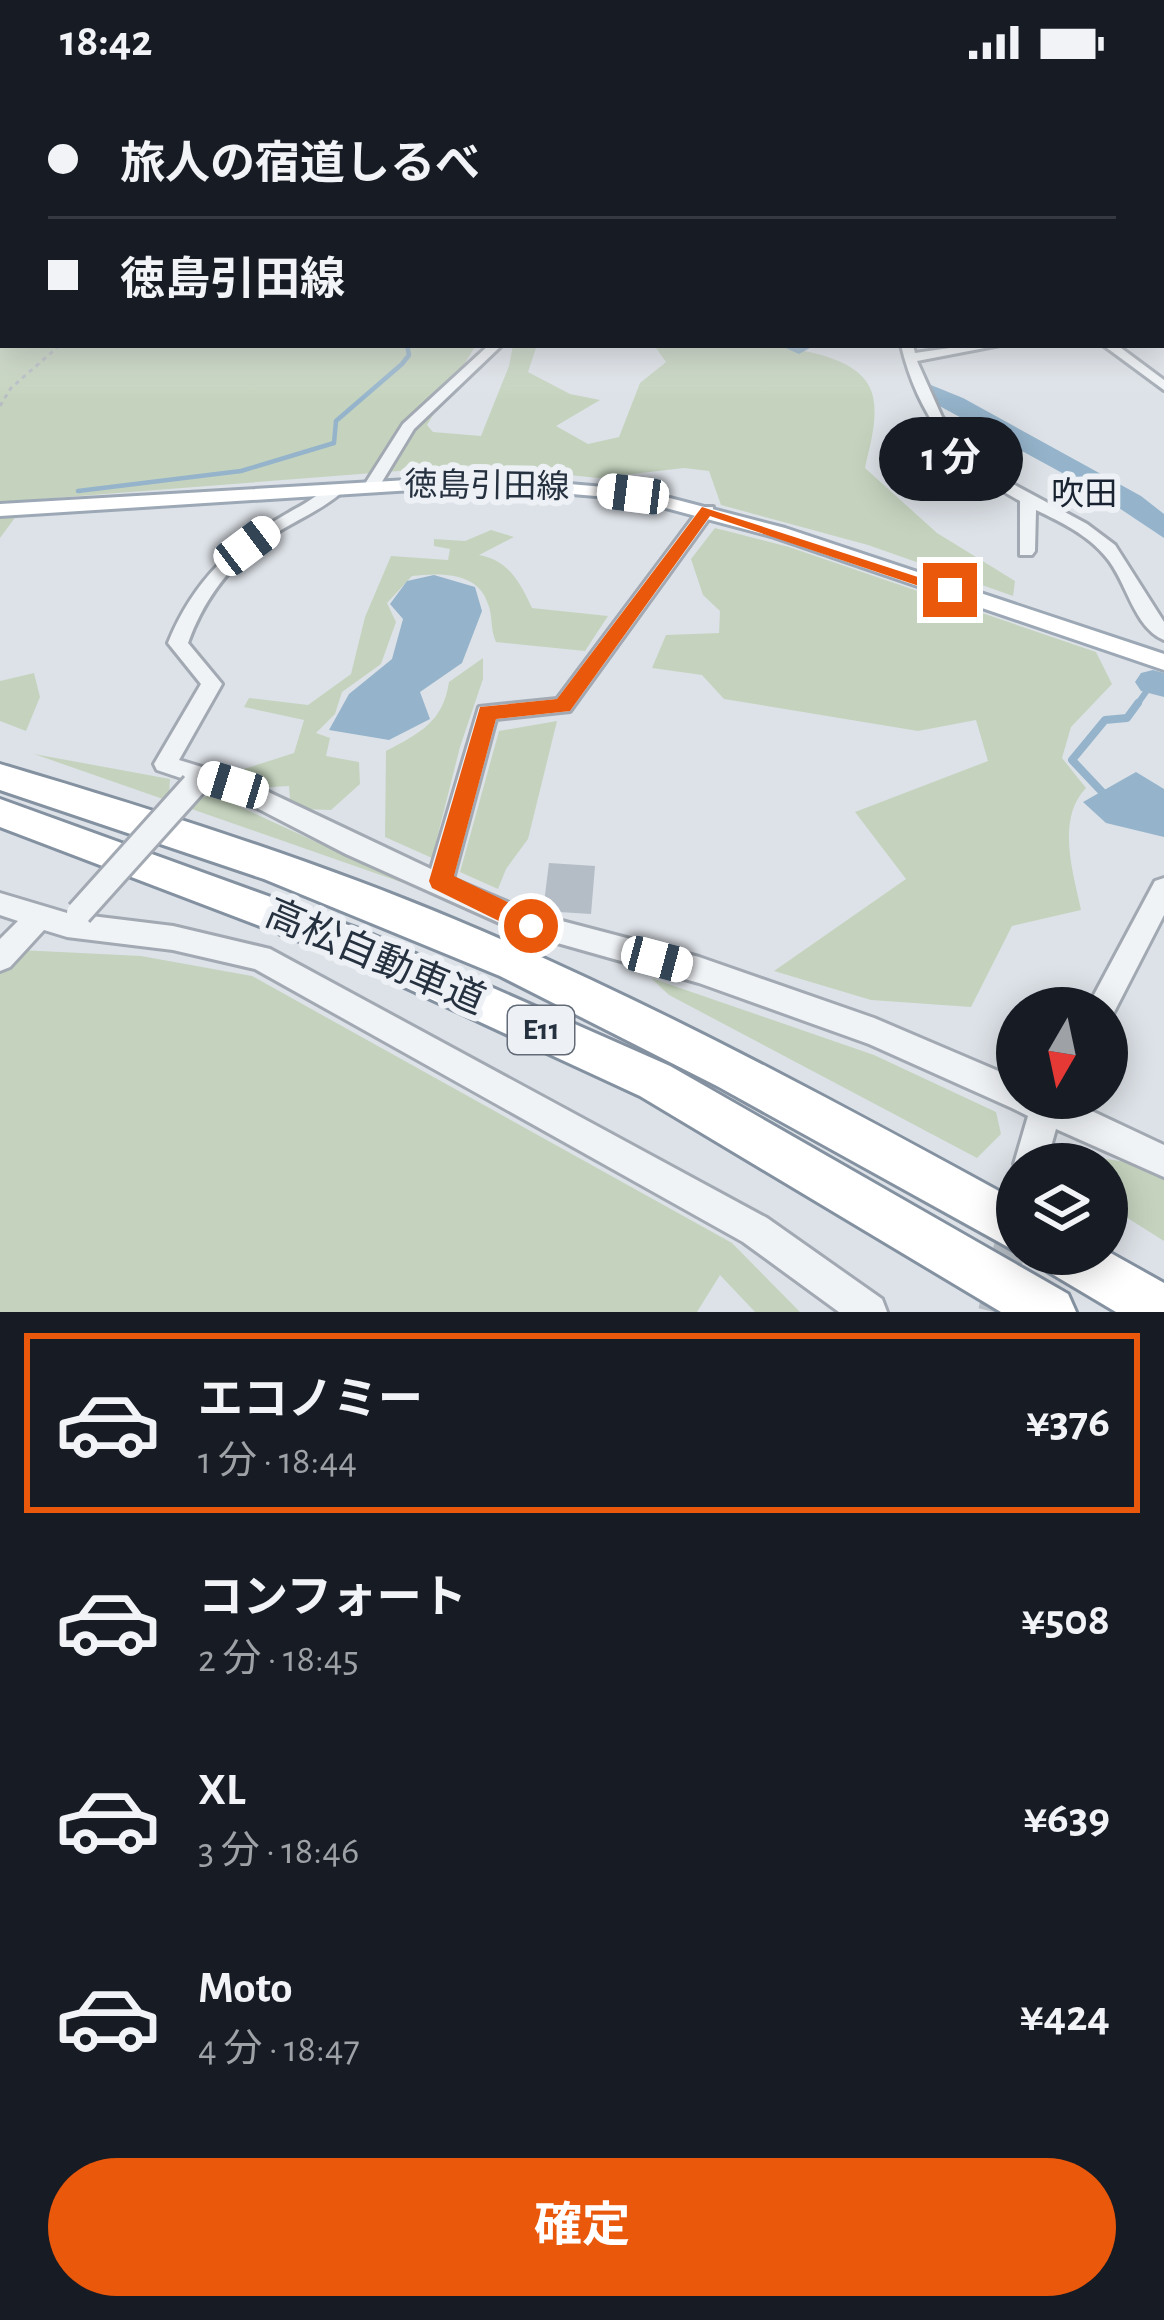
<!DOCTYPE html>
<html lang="ja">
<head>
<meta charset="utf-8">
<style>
	body { margin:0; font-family:"Alegreya Sans","Noto Sans JP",sans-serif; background:#242831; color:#f1f3f6; height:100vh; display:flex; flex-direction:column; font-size:45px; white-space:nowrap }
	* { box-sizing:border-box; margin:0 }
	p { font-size:39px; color:#9ea1a6 }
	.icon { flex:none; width:66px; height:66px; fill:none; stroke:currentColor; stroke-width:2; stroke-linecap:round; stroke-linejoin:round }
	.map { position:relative; height:1228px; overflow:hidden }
	.panel { display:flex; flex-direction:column; background:#171b24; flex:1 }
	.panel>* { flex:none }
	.hud { position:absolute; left:0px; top:0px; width:1164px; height:264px; box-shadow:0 6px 30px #0003; display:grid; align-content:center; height:264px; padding:0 48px; background:#171b24 }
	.needle { width:78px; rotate:189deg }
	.buttons { position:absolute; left:996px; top:903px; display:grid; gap:24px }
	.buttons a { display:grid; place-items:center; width:132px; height:132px; border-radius:50%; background:#171b24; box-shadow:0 6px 30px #0003; font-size:60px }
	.end { position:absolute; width:54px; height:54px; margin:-27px; border:15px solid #ea580c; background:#fff; box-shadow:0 0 0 6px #fff }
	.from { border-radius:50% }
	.bubble { position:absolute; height:84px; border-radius:42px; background:#171b24; box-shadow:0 6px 30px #0003; font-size:39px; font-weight:700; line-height:84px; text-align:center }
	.car { position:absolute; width:36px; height:72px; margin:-36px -18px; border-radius:15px; box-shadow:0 0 9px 3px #0007; background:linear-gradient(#fff 24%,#345 0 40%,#fff 0 76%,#345 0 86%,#fff 0) }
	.hud b { display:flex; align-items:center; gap:42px; height:114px; font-size:45px }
	.hud b+b { border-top:3px solid #363941 }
	.hud i { width:30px; height:30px; background:#f1f3f6 }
	ul { padding:21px 0 0; list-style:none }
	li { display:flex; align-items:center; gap:36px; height:180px; margin:0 24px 18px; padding:0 24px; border:6px solid transparent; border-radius:0px }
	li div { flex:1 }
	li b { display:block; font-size:45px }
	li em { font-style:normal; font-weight:700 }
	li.selected { border-color:#ea580c }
	li>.icon { width:108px; height:108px; stroke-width:1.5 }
	.action { display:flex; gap:24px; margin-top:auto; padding:24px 48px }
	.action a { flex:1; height:138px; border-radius:72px; background:#ea580c; color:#fff; font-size:48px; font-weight:700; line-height:138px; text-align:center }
	.status { display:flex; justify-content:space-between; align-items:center; height:84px; padding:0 60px; background:#171b24; direction:ltr }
	.status svg { height:33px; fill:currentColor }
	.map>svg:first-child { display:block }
	.green { fill:#c5d3be }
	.water { fill:#95b4cb }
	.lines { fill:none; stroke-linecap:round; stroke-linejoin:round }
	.stream-far2 { stroke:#95b4cb; stroke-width:4.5 }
	.stream-far1 { stroke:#95b4cb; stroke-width:6 }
	.stream { stroke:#95b4cb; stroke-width:8 }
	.river { fill:#95b4cb; fill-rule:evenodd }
	.building { fill:#b4bcc5 }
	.minor-tunnel { stroke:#b8bfc6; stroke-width:32; stroke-dasharray:32 15; stroke-linecap:butt }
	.minor-casing { stroke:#a2a9b2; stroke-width:6 }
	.major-casing { stroke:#9ca8b5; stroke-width:6 }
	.highway-casing { stroke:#8491a0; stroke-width:6 }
	.path { stroke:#b7bdc3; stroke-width:3; stroke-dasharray:4.5 4.5; stroke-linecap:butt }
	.minor { fill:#f0f3f6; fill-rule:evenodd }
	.major { fill:#fff; fill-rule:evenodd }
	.highway { fill:#fff; fill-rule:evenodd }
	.minor-bridge-casing { stroke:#a2a9b2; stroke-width:30; stroke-linecap:butt }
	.minor-bridge { stroke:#f0f3f6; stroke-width:24 }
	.route { fill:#ea580c }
	.labels { text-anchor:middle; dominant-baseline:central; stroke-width:12; stroke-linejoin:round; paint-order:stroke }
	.shield { fill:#edf1f6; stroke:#626b77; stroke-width:3 }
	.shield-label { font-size:30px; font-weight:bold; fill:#263140 }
	.street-label { font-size:33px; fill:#263140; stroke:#edf1f6 }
	.far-quarter-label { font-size:33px; fill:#182230; stroke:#edf1f6 }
	.near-street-label { font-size:39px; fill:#263140; stroke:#edf1f6 }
</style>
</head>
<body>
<div class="status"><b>18:42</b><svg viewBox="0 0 49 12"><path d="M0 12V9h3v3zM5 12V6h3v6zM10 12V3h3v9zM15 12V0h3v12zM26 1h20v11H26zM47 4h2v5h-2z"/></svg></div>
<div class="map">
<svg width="1164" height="1228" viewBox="0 0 1164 1228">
	<rect width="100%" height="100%" fill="#dde2e8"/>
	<g class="green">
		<path d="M0,144l3,117h473l-49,80 6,7 48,4 28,-70 4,-21h24l-9,27 42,22 30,6 -44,26 32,18 31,-7 21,-54 26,-21 -12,-17c49,0 201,-11 218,48 7,24 -2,51 -7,75l72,65 78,48 -2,15 -145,-51 -147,-40 -12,-34 -25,-3 -86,10 -122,-13 -448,35 -28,38z"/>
		<path d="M715,444l74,19 307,105 16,32 -41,43 -9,31 24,30c-30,31 -13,84 -5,122l-69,16 -41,81 -100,-7 -97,-29 132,-92 -51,-67 133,-51 -12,-41 -58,11 -194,-32 -22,-24 -50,-7 14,-33 53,-2 1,-22 -17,-16 -12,-36z"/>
		<path d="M491,446l23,7 -35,18c29,5 41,27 53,53l76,8 -23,35 -89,-9c-6,-13 -3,-26 -8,-38 -10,-33 -49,-31 -76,-28l-25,27 9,19 -15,42 -39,28 -7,22 -19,19 14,5 -4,18 33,6 1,22 -29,26 -31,-1 -10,-10 -1,-13 -35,2 -11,-10 1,-9 50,-16 10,-33 -60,-13 5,-9 59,7 43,-31 14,-57 26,-61 57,4 2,-11 -16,-3v-7l31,2z"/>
		<path d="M483,574v21l-23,68 -28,111 -47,-21 1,-86c34,-18 57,-29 63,-69z"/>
		<path d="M34,589l6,24 -14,34 -26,-10v-40z"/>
		<path d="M557,637l-29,118 -22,30 -8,20 -38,-17 39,-141z"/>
		<path d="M34,670l136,25 -1,15 26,7 17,-7 200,92z"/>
		<path d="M0,865l141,7 111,20 480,267 68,69h-45l-35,-37 -23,37h-697z"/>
		<path d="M651,894l223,77 122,57 5,22 -24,24 -308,-163z"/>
		<path d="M1074,1070l65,10 25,11v66l-57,-36v-41h-34z"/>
	</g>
	<g class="water">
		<path d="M434,491l41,12 7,24 -20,52 -42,29 10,27 -41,21 -60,-10 20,-36 43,-35 11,-40 -13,-15 17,-23z"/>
		<path d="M1136,688l28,17v48l-58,-14 -23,-21z"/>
	</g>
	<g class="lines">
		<path class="stream-far2" d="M78,407l163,-20 93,-28 2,-22 66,-57 7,-9 -2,-10"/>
		<path class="stream-far1" d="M1136,622l17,-24"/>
		<path class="stream" d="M1104,710l-32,-34 33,-40 22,-2 11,-15"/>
		<g class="river">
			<path d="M779,261h29l2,3 -11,6z"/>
			<path d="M931,301l32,13 178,98 23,18v24l-78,-52 -163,-89v-10z"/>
			<path d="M1153,586l11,3v24l-23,-6 -6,-9 6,-9z"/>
		</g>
	</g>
	<path class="building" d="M549,779l46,3 -4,48 -48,-3z"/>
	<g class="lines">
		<path class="minor-tunnel" d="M994,1228l23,-94"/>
		<defs>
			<g id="minor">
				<path d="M1161,144l3,1v6l-3,-1z"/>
				<rect x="1161" y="246" width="3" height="8"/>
				<path d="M489,261h13l-88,84 -37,61h-12l-2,-3 40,-63z"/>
				<path d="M901,261h12l2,8 55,-8h30l-83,16 25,56 29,35 40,31 76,41 28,21 49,77v18c-31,-13 -37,-59 -58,-83 -18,-22 -45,-35 -70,-47l-1,41 -3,4h-12v-54c-64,-35 -102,-85 -119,-156z"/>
				<path d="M1103,261h14l47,35v10z"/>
				<path d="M335,401l8,5 -2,3c-20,17 -44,27 -65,40 -43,27 -71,63 -88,110l34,41 -43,76 62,19 190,90 48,-162 78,-8 144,-192h12v6l-143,198 -74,8 -43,160 82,35 164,43 175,61 143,61v19h47l100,47v32l-108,-48 -10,35h-29v8l-3,-8 14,-48 -16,-8 -143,-64 -170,-61 -177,-50 -176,-79 -120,-62 -19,-6 -11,7 -8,-3 -4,-6 3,-4 -30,-10 -3,-6 47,-80 -33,-41c26,-64 67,-101 127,-134 14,-7 26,-18 40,-24z"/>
				<path d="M1164,794v37l-53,103 -4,1v-11h-20l68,-127z"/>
				<path d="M0,809l67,20 106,13 97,23 497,269 115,81 5,13h-48l-96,-70 -488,-273 -82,-19 -106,-13 -23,-7 -34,37 -10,4v-32l18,-18 -18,-6z"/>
			</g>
			<path id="major" d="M476,392l163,14 146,38 379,126v16l-393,-134 -139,-37 -156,-13 -476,30v-12z"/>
			<g id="highway">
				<path d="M0,680c154,46 308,94 456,156 194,81 378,181 561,281v51l-300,-166 -217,-110 -236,-97 -264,-89z"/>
				<path d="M0,715l359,130 311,137 398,228 8,18h-75l-361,-216 -309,-143 -331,-126z"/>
				<path d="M1107,1167l57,32v29h-48l-69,-41 -8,-17z"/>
			</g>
		</defs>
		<use href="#minor" class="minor-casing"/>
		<use href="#major" class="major-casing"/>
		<use href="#highway" class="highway-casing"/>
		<path class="path" d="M0,322l11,-18 49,-43"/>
		<use href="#minor" class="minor"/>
		<use href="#major" class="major"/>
		<use href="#highway" class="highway"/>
		<defs>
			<path id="minor-bridge" d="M79,829l115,-128"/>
		</defs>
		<use href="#minor-bridge" class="minor-bridge-casing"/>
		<use href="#minor-bridge" class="minor-bridge"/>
	</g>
	<linearGradient id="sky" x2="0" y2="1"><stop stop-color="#87b4dc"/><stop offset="0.46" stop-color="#f0f2f5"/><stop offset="1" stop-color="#f0f2f5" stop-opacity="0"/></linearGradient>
	<rect width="1164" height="316" fill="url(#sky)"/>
	<path class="route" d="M702,423l256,83 -15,4 -233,-78 -140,195 -74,8 -42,157 86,42 4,8 -4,7h-17l-91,-45 -3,-7 51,-174 77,-8z"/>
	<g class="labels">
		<rect class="shield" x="508" y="922" width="66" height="48" rx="9"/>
		<g class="shield-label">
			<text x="541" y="946">E11</text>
		</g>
		<g class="street-label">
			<text transform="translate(487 403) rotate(1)">徳島引田線</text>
		</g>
		<g class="far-quarter-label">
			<text x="1084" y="411">吹田</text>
		</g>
		<g class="near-street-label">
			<text transform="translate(375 874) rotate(23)">高松自動車道</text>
		</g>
	</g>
</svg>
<div class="buttons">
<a><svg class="needle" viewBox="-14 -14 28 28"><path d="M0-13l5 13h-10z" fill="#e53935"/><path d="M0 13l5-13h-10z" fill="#9ea1a6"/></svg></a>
<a><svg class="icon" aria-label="layers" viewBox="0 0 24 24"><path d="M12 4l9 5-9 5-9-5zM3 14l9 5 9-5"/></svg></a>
</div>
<i class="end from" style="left:531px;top:842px"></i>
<i class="end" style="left:950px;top:506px"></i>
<div class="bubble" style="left:879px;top:333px;width:144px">1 分</div>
<i class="car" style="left:633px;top:410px;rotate:277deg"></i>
<i class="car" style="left:247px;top:462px;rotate:53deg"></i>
<i class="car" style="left:233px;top:701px;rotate:287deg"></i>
<i class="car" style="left:657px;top:875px;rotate:105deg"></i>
<div class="hud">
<b><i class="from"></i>旅人の宿道しるべ</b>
<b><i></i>徳島引田線</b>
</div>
</div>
<section class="panel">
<ul>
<li class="selected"><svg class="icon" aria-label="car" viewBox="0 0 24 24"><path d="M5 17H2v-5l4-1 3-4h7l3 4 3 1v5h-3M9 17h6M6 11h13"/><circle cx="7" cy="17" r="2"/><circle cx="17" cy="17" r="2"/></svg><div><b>エコノミー</b><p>1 分 · 18:44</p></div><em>¥376</em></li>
<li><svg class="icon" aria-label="car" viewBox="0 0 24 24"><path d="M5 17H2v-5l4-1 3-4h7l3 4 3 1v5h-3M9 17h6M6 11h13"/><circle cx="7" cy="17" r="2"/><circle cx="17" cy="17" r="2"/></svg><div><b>コンフォート</b><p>2 分 · 18:45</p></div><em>¥508</em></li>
<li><svg class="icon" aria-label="car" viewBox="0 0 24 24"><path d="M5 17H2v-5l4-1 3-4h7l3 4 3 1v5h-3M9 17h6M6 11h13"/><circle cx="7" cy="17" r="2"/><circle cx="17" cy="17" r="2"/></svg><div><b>XL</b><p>3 分 · 18:46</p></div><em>¥639</em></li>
<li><svg class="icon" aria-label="car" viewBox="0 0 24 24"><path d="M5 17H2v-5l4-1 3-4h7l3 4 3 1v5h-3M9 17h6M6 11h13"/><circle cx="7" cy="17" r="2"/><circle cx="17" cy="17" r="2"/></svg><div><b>Moto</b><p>4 分 · 18:47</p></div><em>¥424</em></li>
</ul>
<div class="action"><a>確定</a></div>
</section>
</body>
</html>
